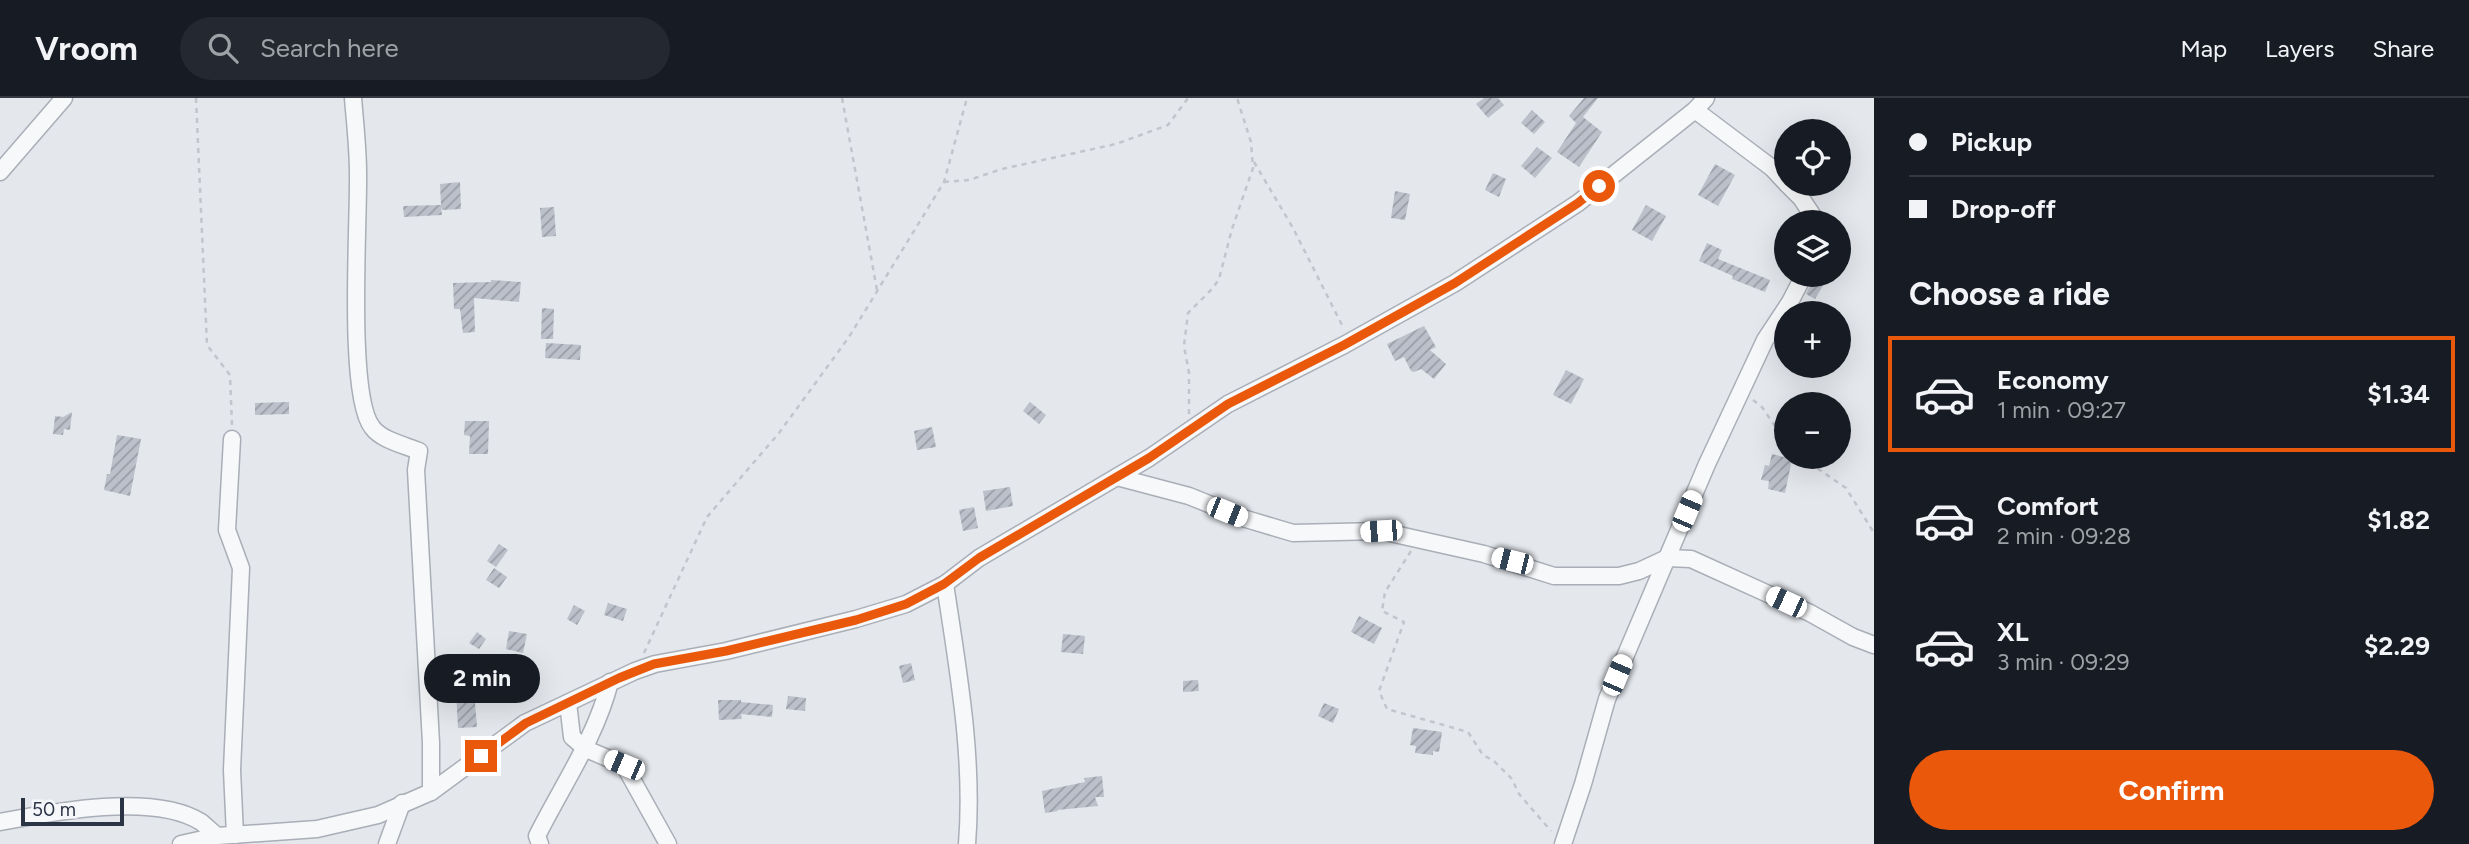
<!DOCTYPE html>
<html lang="en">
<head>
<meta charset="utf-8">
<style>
	body { margin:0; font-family:Figtree,sans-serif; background:#242831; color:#f1f3f6; height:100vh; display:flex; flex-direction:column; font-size:26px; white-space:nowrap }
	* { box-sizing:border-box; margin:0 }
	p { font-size:23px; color:#9ea1a6 }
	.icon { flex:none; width:38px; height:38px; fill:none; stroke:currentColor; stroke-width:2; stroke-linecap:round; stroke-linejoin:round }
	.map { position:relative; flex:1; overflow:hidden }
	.sheet { display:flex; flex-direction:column; background:#171b24; width:595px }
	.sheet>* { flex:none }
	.guide { display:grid; align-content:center; height:154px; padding:0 35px; background:#171b24 }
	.buttons { position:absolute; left:1774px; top:21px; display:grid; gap:14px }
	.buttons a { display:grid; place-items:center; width:77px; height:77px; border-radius:50%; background:#171b24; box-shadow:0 7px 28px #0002; font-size:35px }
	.scale { position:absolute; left:21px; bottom:18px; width:103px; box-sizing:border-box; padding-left:7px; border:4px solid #2b3445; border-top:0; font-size:19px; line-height:24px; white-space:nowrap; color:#2b3445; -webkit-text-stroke:5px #f4f6f9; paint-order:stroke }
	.end { position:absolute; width:32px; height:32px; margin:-16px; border:9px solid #ea580c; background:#fff; box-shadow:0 0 0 4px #fff }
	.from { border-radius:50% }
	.bubble { position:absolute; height:49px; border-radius:24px; background:#171b24; box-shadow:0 7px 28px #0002; font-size:23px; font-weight:700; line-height:49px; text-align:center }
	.car { position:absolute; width:21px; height:42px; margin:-21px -10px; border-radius:9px; box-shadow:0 0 5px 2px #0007; background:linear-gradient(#fff 24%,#345 0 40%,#fff 0 76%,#345 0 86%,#fff 0) }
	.guide b { display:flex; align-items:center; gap:24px; height:66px; font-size:26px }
	.guide b+b { border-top:2px solid #363941 }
	.guide i { width:18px; height:18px; background:#f1f3f6 }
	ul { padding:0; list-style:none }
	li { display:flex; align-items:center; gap:21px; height:116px; margin:0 14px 10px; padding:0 21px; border:4px solid transparent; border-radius:0px }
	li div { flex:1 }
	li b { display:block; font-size:26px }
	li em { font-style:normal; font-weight:700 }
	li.active { border-color:#ea580c }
	li>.icon { width:63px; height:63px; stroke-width:1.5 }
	h2 { padding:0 35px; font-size:32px; line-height:84px }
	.button { display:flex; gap:14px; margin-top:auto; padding:14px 35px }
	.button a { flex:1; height:80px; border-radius:42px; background:#ea580c; color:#fff; font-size:28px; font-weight:700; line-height:80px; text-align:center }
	header { display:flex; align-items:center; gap:42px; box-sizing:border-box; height:98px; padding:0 35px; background:#171b24; border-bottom:2px solid #363941 }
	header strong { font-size:33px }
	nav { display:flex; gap:38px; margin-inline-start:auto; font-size:24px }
	.search { width:490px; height:63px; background:#242831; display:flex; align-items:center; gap:18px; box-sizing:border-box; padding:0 24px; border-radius:38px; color:#9ea1a6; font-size:26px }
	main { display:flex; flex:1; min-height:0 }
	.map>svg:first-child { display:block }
	.building { fill:url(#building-hatch) }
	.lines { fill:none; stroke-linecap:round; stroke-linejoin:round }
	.street-casing { stroke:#a9aeb7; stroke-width:19 }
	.path { stroke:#c2c5cb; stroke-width:2.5; stroke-dasharray:5 5; stroke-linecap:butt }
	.street { stroke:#f7f8fa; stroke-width:16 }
	.route { stroke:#ea580c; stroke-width:9 }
</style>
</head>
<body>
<header>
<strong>Vroom</strong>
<div class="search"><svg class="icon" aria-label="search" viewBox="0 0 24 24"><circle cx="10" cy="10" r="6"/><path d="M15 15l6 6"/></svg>Search here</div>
<nav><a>Map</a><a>Layers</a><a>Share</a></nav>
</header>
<main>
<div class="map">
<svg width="1874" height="746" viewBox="0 0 1874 746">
	<defs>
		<pattern id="building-hatch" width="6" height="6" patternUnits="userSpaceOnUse" patternTransform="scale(1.75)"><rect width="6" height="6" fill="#bbc0ca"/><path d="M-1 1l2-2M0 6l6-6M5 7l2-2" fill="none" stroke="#989da6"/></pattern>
	</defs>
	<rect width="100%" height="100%" fill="#e4e7ec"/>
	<g class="building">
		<path d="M1484,0h14l6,7 -16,13 -12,-14z"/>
		<path d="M1584,0h14l-15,19 19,15 -23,35 -22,-15 19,-29 -7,-7z"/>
		<path d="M1532,12l13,12 -11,12 -13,-11z"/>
		<path d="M1537,49l15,11 -17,20 -14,-12z"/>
		<path d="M1715,66l20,11 -17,31 -20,-11z"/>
		<path d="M1493,75l13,6 -7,18 -14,-7z"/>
		<path d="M460,84l1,27 -19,1 -1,-3 1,8 -38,2 -1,-11 38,-1 -1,-21z"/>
		<path d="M1395,93l15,3 -5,26 -14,-2z"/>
		<path d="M1646,107l20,11 -14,25 -20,-11z"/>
		<path d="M554,109l2,29 -14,1 -2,-29z"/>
		<path d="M1707,145l15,7 -4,9 52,21 -5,12 -33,-13 1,-3 -34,-15z"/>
		<path d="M1815,177h6l6,4 -12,20 -9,-5z"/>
		<path d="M491,182l30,2 -2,20 -45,-4 1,34 -12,1 -3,-24h-6l-1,-26 38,-1z"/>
		<path d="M542,210l12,1 -1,30h-12z"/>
		<path d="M1424,228l12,21 -6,3 16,14 -12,15 -13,-10 -7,3 -3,-1 -7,-14 -9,4 -8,-17z"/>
		<path d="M546,245l35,2 -1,15 -35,-2z"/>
		<path d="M1566,272l18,9 -13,25 -18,-9z"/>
		<path d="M289,304v12l-34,1v-12z"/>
		<path d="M1030,304l16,13 -7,9 -16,-13z"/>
		<path d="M72,314l-2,18 -6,-1 -1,6 -10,-1 2,-18 8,1z"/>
		<path d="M465,323h24l-1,33h-19l1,-18 -6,-1z"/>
		<path d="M932,329l4,20 -19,3 -3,-19z"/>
		<path d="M117,337l24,4 -11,57 -26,-6 3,-16h3z"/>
		<path d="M1772,356l20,5 -7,34 -17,-4 1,-8 -8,-1 4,-15 4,1z"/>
		<path d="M1010,389l3,19 -27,5 -3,-20z"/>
		<path d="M974,409l4,21 -15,3 -4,-21z"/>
		<path d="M499,446l9,6 -12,17 -9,-6z"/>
		<path d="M494,470l13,9 -8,11 -13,-8z"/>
		<path d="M608,505l19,6 -4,12 -19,-6z"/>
		<path d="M574,507l11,6 -8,14 -10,-6z"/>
		<path d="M1359,518l23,12 -8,16 -23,-12z"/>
		<path d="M509,533l18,3 -4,19 -17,-4z"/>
		<path d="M477,534l9,7 -7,10 -10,-6z"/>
		<path d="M1063,536l22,2 -2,18 -22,-2z"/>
		<path d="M911,565l4,17 -12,3 -4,-17z"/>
		<path d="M1198,582l1,11 -16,1v-11z"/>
		<path d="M474,592l3,37 -19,1 -2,-37z"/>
		<path d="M788,598l18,2 -1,13 -19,-2z"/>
		<path d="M718,602h23v2l32,3 -1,12 -31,-3 1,5 -23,1z"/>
		<path d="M1324,605l15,6 -6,14 -15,-7z"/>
		<path d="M1413,630l29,4 -3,20 -6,-1v4l-18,-2 1,-7 -6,-1z"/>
		<path d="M1102,678l2,21h-9l3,9 -41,4 1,1 -13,2 -3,-22 43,-9 -1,-4z"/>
	</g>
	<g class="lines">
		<defs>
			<g id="street">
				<path d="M353,0c2,25 5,50 5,75 1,49 -11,222 14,254 9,13 32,18 47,24l-3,19 15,273v49"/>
				<path d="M1695,12l77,58 15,16"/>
				<path d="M0,74l64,-74"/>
				<path d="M1787,86l14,14 16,24"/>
				<path d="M232,341l-5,91 14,38 -9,202 3,65"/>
				<path d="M1117,379l72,19 57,23 47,14 88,-2 103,23 70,22h65l20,-5 28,-13 24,1 119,54 43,24 21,8"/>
				<path d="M945,486c13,86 29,174 22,260"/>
				<path d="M568,605l4,34 14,12 38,16 44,79"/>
				<path d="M0,724c52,-10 154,-30 201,0 5,4 11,10 16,14"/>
				<path d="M181,746l36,-8 100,-7 61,-14 53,-23 94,-69 110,-52 20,-7 71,-13 130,-32 50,-15 39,-20 34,-26 170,-100 79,-54 116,-59 111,-62 123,-80 117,-93 11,-12"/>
				<path d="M387,746l15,-41"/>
				<path d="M540,746l-3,-8c26,-52 58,-97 73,-154"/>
				<path d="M1563,746l20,-60 24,-85 100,-235 58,-124 25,-38 14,-27"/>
			</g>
		</defs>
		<use href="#street" class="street-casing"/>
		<g class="path">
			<path d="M196,0l11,247 23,30 2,50"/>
			<path d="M842,0l35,192"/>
			<path d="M1254,64l39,66 51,101"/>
			<path d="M944,84l25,-2 33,-11 114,-25 52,-19 20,-27"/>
			<path d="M1753,302l9,7 25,37"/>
			<path d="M1189,316v-41l-5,-27 4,-33 25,-25 6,-9 13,-50 21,-61 -2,-26 -14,-44"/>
			<path d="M1801,359l45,31 28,45"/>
			<path d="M1411,453l-26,41 -3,19 22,11 -25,69 8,18 81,23 15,23 11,6 18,18 7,15 32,37"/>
			<path d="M644,555l63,-136 72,-84 70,-96 95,-155 23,-84"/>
		</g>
		<use href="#street" class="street"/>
	</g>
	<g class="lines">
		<path class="route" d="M481,658l45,-33 93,-45 35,-14 72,-13 130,-31 50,-16 38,-20 35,-26 170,-100 79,-54 116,-59 111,-62 123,-80 21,-17"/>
	</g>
</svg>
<div class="buttons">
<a><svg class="icon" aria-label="locate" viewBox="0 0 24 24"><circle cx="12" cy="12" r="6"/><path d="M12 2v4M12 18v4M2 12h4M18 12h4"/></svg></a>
<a><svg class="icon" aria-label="layers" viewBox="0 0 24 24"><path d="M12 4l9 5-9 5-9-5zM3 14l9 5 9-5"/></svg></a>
<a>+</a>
<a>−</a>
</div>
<div class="scale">50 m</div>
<i class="end from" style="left:1599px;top:88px"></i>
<i class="end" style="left:481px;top:658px"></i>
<div class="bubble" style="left:424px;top:556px;width:116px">2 min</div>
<i class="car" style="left:1687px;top:413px;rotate:23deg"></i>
<i class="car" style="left:1227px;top:414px;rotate:112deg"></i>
<i class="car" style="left:1381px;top:433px;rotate:266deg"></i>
<i class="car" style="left:1512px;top:463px;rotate:284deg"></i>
<i class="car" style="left:1786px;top:504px;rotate:295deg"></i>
<i class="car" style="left:1617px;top:577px;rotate:23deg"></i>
<i class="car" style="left:624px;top:667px;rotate:293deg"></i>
</div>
<section class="sheet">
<div class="guide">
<b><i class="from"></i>Pickup</b>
<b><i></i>Drop-off</b>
</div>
<h2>Choose a ride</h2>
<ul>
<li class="active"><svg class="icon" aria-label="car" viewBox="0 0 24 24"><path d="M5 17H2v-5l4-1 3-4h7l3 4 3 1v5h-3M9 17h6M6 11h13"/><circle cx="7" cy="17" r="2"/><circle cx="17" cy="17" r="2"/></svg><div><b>Economy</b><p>1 min · 09:27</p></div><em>$1.34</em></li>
<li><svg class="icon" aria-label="car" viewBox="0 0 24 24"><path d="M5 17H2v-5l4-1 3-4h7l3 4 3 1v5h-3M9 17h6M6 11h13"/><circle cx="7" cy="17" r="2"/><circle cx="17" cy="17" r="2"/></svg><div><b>Comfort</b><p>2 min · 09:28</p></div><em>$1.82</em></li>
<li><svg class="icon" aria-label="car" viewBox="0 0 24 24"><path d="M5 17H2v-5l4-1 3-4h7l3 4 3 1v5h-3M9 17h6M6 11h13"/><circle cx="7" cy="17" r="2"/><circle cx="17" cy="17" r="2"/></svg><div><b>XL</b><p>3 min · 09:29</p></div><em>$2.29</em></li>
</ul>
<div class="button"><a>Confirm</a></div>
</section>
</main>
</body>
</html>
